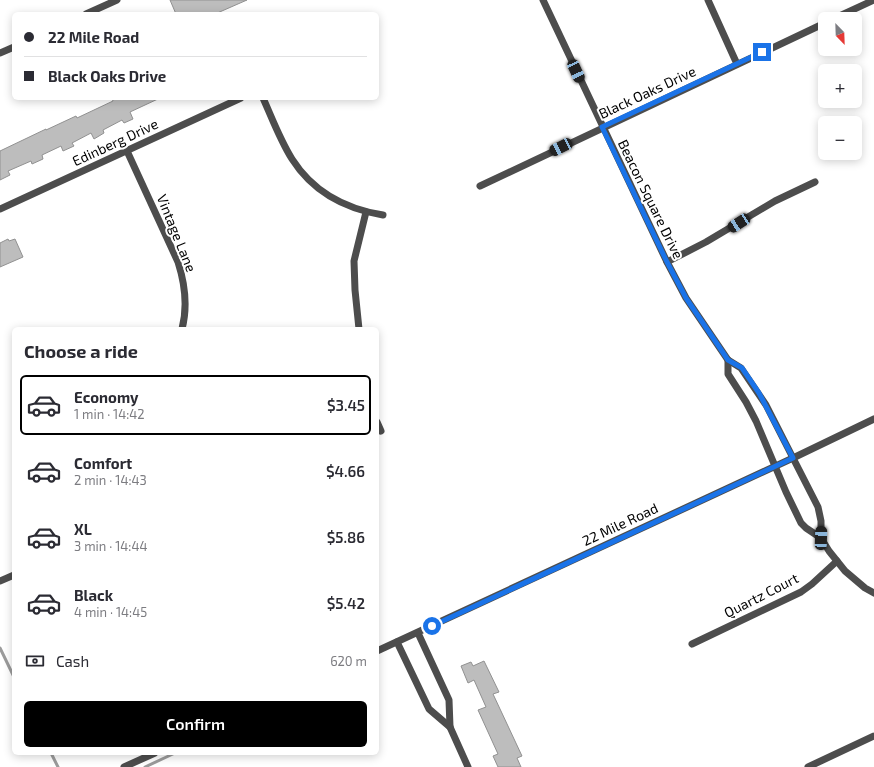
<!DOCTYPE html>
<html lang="en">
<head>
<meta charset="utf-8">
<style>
	body { margin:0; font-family:"Exo 2",sans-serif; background:#f7f7f7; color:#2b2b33; height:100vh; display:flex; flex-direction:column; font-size:15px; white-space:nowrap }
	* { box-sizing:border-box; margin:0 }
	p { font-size:13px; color:#7c7c81 }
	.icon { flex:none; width:22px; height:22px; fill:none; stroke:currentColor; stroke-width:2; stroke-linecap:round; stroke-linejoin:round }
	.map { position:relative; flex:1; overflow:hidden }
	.details { position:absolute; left:12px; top:327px; width:367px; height:428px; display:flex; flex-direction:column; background:#fff; border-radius:6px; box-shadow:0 2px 10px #0003 }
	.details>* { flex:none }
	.banner { position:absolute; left:12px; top:12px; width:367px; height:88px; border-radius:6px; box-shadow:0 2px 10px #0003; display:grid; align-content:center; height:88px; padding:0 12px; background:#fff }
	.needle { width:26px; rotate:157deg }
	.tools { position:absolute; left:818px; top:12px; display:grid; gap:8px }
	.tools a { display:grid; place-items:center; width:44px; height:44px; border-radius:6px; background:#fff; box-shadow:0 2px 10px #0003; font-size:20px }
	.end { position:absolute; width:18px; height:18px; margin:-9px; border:5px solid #1a73e8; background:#fff; box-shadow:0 0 0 2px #fff }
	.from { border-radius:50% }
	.car { position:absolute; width:12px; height:24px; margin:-12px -6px; border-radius:5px; box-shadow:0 0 3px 1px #0007; background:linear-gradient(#222 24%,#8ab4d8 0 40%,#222 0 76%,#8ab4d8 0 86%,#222 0) }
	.banner b { display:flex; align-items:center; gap:14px; height:38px; font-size:15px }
	.banner b+b { border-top:1px solid #e1e1e2 }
	.banner i { width:10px; height:10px; background:#2b2b33 }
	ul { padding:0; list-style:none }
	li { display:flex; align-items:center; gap:12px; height:60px; margin:0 8px 6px; padding:0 4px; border:2px solid transparent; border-radius:6px }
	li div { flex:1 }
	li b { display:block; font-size:15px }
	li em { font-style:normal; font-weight:600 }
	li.active { border-color:#000 }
	li>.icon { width:36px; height:36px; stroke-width:1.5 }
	h2 { padding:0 12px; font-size:18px; line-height:48px }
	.pay { display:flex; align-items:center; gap:10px; height:44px; padding:0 12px; font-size:15px }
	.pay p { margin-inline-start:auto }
	.button { display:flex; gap:8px; margin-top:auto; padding:8px 12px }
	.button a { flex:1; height:46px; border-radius:6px; background:#000; color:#fff; font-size:16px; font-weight:600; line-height:46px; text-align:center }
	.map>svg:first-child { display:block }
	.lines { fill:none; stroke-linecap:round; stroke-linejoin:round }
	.stream { stroke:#9b9b9b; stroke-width:3 }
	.building { fill:#bdbdbd; stroke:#919191 }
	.minor { stroke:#4d4d4d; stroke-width:7 }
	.route { stroke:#1a73e8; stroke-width:5 }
	.labels { text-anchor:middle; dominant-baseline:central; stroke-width:4; stroke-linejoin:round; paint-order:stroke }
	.street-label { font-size:14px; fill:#000; stroke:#fff }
</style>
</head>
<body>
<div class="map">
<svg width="874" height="767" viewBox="0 0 874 767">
	<rect width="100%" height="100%" fill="#fff"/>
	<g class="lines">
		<g class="stream">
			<path d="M0,648l14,29"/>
			<path d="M51,753l7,14"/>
			<path d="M145,767l30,-14"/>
		</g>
	</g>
	<g class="building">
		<path d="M170,0h77l-32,14h-39z"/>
		<path d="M112,98h48l-30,14 3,7 -9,4 -2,-3 -19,10 1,3 -10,6 -3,-6 -19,10 2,3 -11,5 -2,-5 -19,9 1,4 -11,5 -1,-3 -23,10 2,4 -10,5v-29l46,-22v1l30,-14 1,2 36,-17z"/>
		<path d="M8,239l1,2 6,-2 8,18 -23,10v-24z"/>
		<path d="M484,661l15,31 -6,2 29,62 -5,2 4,9h-23l-5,-11 5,-2 -20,-44 8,-3 -12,-27 -6,3 -7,-17 10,-4 2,4z"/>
	</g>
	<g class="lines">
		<g class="minor">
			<path d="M543,0l124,262 19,36 42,62 13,8 25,37 52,102 3,14v17"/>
			<path d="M708,0l29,64"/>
			<path d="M86,14l31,-14"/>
			<path d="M833,19l41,-19"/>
			<path d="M0,53l14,-6"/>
			<path d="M263,98c9,20 17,42 29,61 21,33 54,50 91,56"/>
			<path d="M127,151l51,111c7,22 10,44 4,67"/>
			<path d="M480,186l345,-163"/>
			<path d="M0,209l241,-111"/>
			<path d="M667,262l39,-20 69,-41 40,-19"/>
			<path d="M359,329l-4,-39 -1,-29 12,-49"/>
			<path d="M728,360v14l18,28 10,19 30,71 15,31 5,5 15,10 8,13 16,20 20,17 9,5"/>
			<path d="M377,422l4,9"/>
			<path d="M0,581l14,-6"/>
			<path d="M418,633l31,67 1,27 18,40"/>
			<path d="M397,642l32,67 21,18"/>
			<path d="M692,644l109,-52 11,-8 25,-23"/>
			<path d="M377,651l416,-193 81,-39"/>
			<path d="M124,767l31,-14"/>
			<path d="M808,767l66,-31"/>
		</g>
	</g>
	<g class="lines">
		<path class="route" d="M432,626l361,-168 -34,-65 -17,-25 -14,-8 -42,-62 -19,-36 -65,-135 160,-75"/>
	</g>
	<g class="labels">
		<g class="street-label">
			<text transform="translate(647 92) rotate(-25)">Black Oaks Drive</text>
			<text transform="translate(115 142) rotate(-25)">Edinberg Drive</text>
			<text transform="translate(651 199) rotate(64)">Beacon Square Drive</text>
			<text transform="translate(177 233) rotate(68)">Vintage Lane</text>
			<text transform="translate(620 524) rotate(-25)">22 Mile Road</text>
			<text transform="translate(761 595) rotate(-27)">Quartz Court</text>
		</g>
	</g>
</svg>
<div class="tools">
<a><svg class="needle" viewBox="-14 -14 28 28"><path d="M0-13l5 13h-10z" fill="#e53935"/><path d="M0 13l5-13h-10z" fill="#7c7c81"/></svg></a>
<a>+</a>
<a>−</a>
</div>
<i class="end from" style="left:432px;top:626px"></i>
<i class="end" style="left:762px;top:52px"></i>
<i class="car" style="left:576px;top:71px;rotate:155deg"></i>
<i class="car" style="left:561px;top:147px;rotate:244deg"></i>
<i class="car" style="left:739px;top:223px;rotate:237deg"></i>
<i class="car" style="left:821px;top:538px;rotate:2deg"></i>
<div class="banner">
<b><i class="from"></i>22 Mile Road</b>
<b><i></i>Black Oaks Drive</b>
</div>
<section class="details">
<h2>Choose a ride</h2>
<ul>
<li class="active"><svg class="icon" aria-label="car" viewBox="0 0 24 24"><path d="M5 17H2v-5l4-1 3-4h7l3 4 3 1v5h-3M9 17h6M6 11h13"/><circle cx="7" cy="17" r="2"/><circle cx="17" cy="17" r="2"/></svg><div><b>Economy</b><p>1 min · 14:42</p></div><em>$3.45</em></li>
<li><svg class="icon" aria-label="car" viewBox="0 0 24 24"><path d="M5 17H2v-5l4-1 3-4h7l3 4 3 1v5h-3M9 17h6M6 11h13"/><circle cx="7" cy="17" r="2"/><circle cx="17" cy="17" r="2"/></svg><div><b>Comfort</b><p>2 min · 14:43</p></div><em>$4.66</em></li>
<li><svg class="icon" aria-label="car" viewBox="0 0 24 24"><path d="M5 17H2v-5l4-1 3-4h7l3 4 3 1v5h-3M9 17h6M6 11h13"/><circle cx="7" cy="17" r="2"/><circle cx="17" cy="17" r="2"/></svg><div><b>XL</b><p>3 min · 14:44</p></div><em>$5.86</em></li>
<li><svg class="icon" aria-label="car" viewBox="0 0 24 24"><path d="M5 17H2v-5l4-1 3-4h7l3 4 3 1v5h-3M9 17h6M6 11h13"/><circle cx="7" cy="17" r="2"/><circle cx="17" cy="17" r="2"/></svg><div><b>Black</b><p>4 min · 14:45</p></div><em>$5.42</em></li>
</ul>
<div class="pay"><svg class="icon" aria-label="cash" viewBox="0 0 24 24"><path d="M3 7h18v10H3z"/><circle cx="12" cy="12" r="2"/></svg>Cash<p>620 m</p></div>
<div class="button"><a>Confirm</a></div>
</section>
</div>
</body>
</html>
